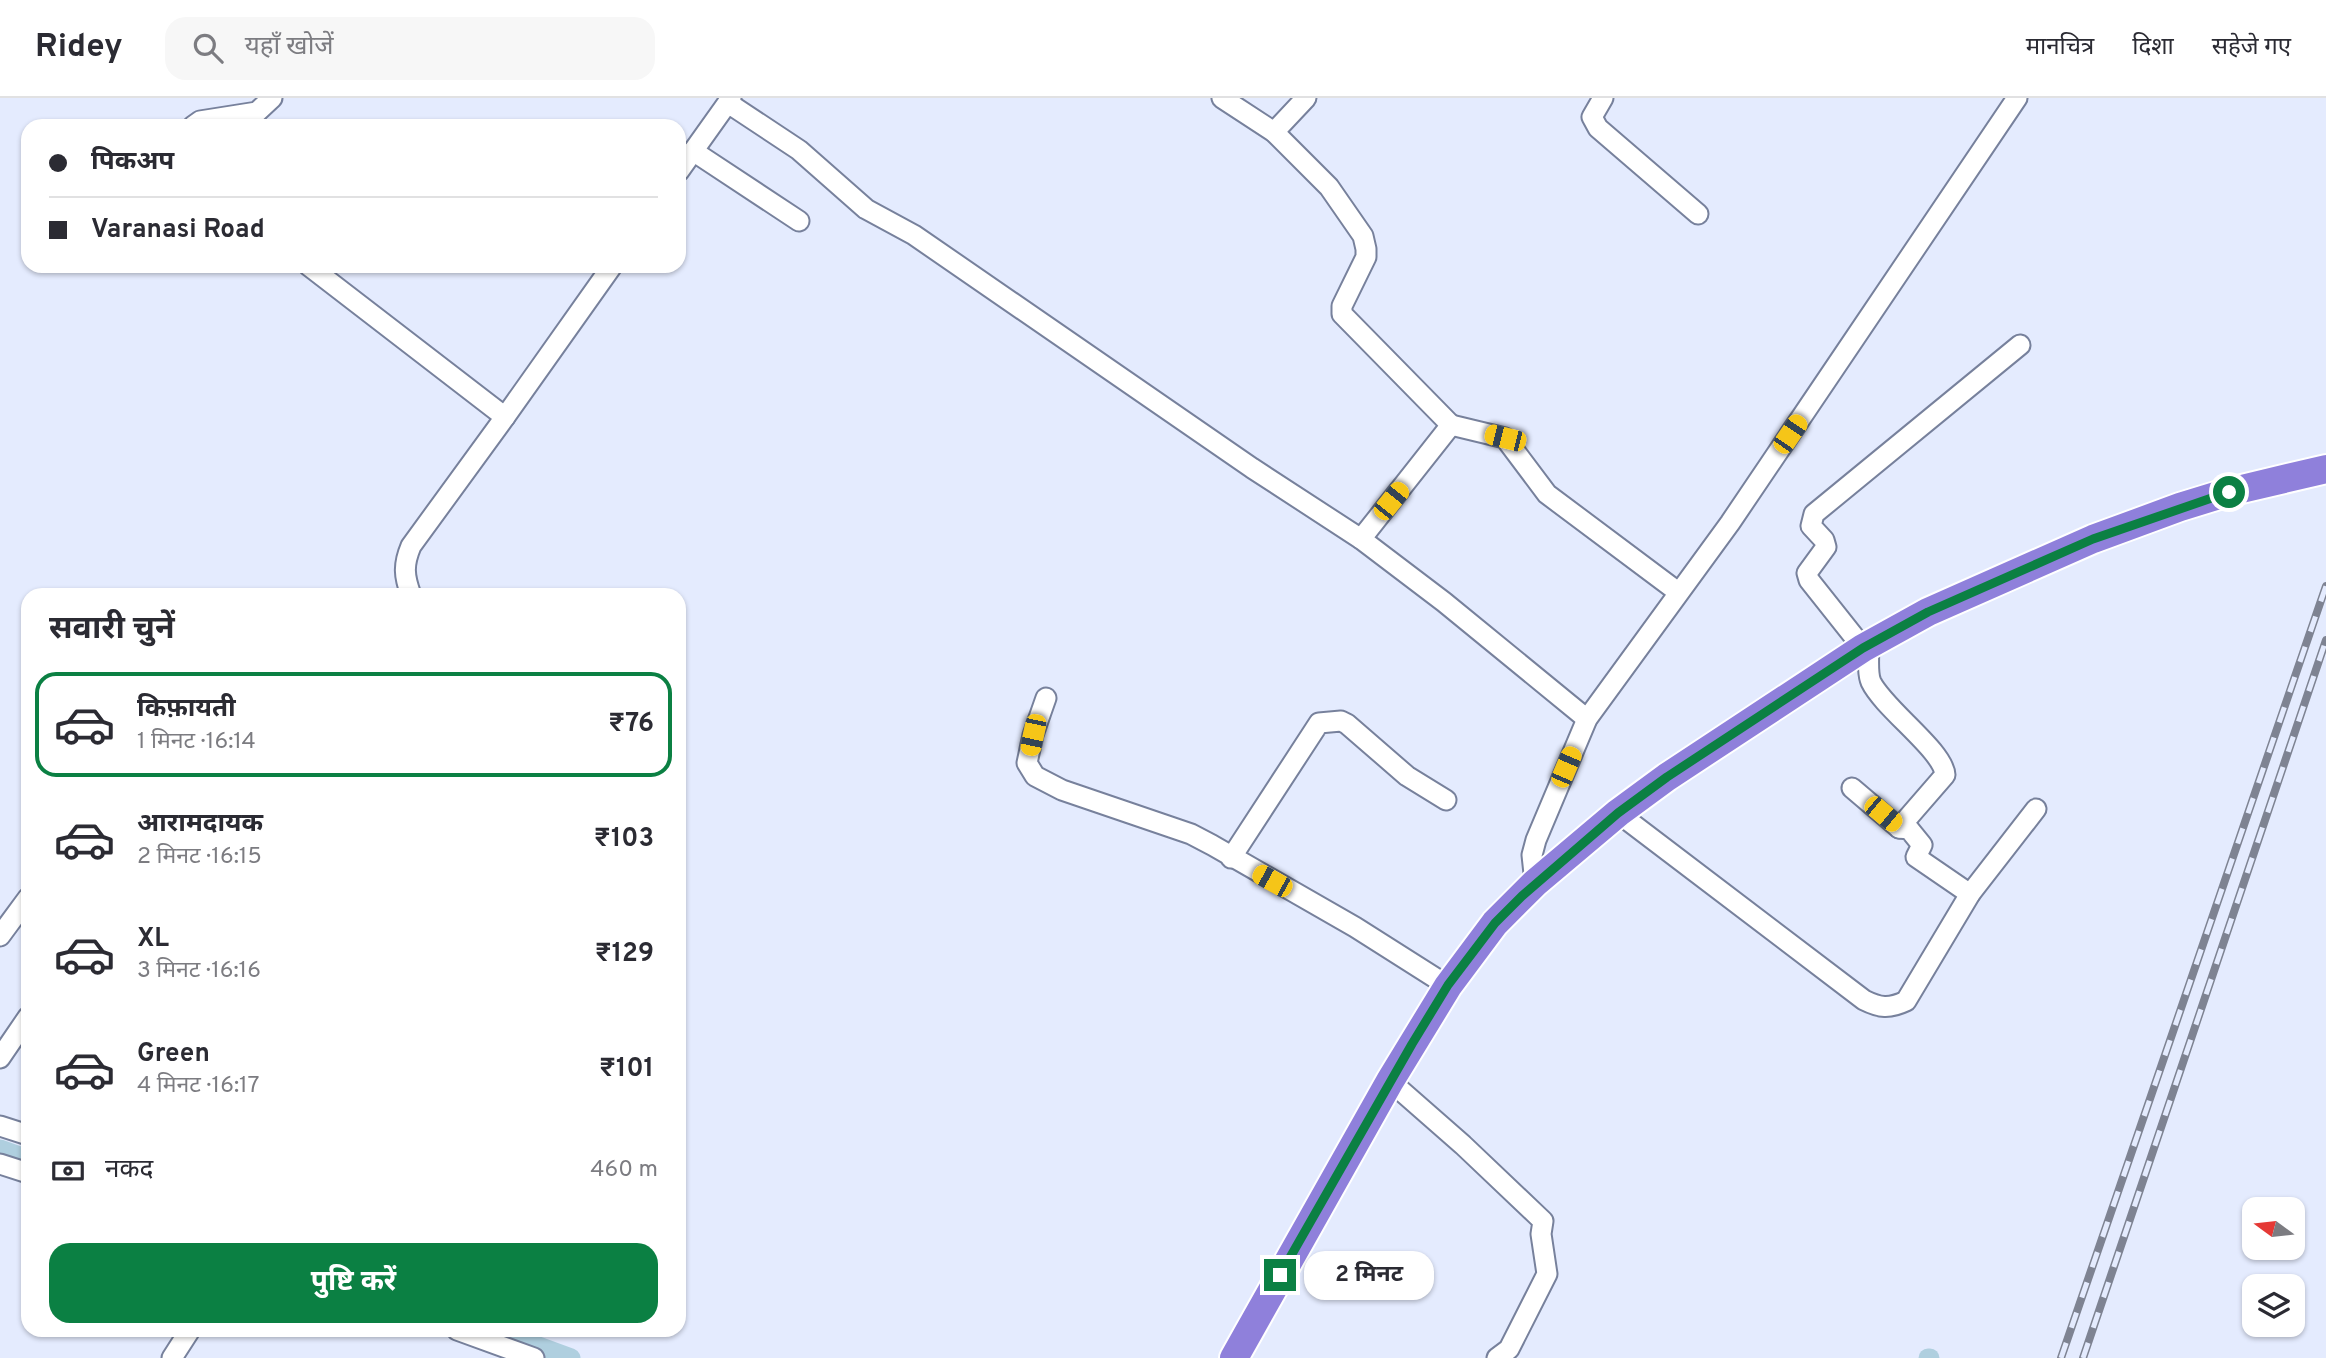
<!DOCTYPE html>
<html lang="hi">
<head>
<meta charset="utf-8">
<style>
	body { margin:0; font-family:Overpass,"Noto Sans Devanagari",sans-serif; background:#f7f7f7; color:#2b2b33; height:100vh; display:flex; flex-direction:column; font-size:26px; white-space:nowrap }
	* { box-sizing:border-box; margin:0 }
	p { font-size:23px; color:#7c7c81 }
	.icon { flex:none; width:38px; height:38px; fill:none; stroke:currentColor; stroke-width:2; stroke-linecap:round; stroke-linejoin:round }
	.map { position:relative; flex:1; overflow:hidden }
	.side { position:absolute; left:21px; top:490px; width:665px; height:749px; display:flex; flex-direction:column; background:#fff; border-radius:21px; box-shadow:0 2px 5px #0004 }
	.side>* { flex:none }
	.banner { position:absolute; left:21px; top:21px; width:665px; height:154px; border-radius:21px; box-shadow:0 2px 5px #0004; display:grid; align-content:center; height:154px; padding:0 28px; background:#fff }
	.needle { width:46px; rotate:285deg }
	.controls { position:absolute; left:2242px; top:1099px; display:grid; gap:14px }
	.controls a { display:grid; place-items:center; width:63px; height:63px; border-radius:14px; background:#fff; box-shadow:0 2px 5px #0004; font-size:35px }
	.end { position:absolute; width:32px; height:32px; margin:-16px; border:9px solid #0b8043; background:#fff; box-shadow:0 0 0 4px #fff }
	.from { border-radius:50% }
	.bubble { position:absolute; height:49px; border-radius:21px; background:#fff; box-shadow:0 2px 5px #0004; font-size:23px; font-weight:700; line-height:49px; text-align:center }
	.car { position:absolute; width:21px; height:42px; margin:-21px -10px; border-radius:9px; box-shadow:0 0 5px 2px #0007; background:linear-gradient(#f5c518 24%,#345 0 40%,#f5c518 0 76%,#345 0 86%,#f5c518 0) }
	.banner b { display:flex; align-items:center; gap:24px; height:66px; font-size:26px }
	.banner b+b { border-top:2px solid #e1e1e2 }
	.banner i { width:18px; height:18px; background:#2b2b33 }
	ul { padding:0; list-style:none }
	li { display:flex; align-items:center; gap:21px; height:105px; margin:0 14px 10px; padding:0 14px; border:4px solid transparent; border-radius:21px }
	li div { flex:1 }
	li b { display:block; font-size:26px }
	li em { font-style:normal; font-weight:700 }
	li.active { border-color:#0b8043 }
	li>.icon { width:63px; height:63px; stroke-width:1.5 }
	h2 { padding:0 28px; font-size:32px; line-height:84px }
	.pay { display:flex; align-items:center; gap:18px; height:77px; padding:0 28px; font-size:26px }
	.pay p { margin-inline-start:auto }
	.button { display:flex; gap:14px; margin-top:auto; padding:14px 28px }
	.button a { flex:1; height:80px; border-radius:21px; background:#0b8043; color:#fff; font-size:28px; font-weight:700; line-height:80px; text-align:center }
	header { display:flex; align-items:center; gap:42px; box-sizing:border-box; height:98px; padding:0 35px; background:#fff; border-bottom:2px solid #e1e1e2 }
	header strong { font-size:33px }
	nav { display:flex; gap:38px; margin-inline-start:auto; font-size:24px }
	.search { width:490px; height:63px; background:#f7f7f7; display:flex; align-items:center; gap:18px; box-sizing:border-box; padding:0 24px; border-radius:21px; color:#7c7c81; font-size:26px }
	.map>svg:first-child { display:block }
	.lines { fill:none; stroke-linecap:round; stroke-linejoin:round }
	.canal { stroke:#afcfdf; stroke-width:19 }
	.minor-casing { stroke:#77819c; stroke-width:23 }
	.highway-casing { stroke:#fff; stroke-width:32 }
	.minor { stroke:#fff; stroke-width:19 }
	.highway { stroke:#8f80db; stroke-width:28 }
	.rail-casing { stroke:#7e8392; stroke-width:8 }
	.rail { stroke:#e4ebfe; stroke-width:5; stroke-dasharray:16; stroke-linecap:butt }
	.route { stroke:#0b8043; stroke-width:9 }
</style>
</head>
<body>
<header>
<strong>Ridey</strong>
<div class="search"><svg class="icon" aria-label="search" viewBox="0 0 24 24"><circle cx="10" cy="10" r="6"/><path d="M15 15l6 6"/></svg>यहाँ खोजें</div>
<nav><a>मानचित्र</a><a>दिशा</a><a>सहेजे गए</a></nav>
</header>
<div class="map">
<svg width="2326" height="1260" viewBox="0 0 2326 1260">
	<rect width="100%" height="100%" fill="#e4ebfe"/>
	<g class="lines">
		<g class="canal">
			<path d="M0,1051l28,10"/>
			<path d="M495,1232l76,28"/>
			<path d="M1928,1260h2"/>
		</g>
		<defs>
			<g id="minor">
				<path d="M1222,0l52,34 55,55 34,49 3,13v8l-24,49v8l109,111 -90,114"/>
				<path d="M1603,0l-11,19 6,11 100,86"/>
				<path d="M728,5l71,47 67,59 48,26 338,233 109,71 83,63 143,117"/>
				<path d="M193,28l7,-5 57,-9 15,-14"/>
				<path d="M1274,34l32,-34"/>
				<path d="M693,53l106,70"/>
				<path d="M679,73l52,-73"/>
				<path d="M309,168l196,151"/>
				<path d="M1451,327l54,13 42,56 131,98"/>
				<path d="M411,497c-7,-19 -8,-30 0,-49l94,-129 107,-151"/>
				<path d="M1869,546c0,11 -2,29 2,38 13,27 73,69 74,93l-46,53"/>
				<path d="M1863,550l-54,-68 -2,-7 19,-26 -2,-7 -13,-14 3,-12 206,-169"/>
				<path d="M1046,600l-13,37 -6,28 8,13 27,14 129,44 21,11 143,82 93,59"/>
				<path d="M1852,690l47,40 10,1 13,16 -6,12 54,37"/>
				<path d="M1618,715l246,187c16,8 25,9 42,1l64,-107 66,-85"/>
				<path d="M1231,760l88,-135 22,-2 6,3 60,52 39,24"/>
				<path d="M1535,785l-3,-28 4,-15 51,-121 143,-196 287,-425"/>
				<path d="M0,838l28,-38"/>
				<path d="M0,960l28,-41"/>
				<path d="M1390,983l73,64 80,76 -2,13 6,40 -38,75 -12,9"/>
				<path d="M0,1028l28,9"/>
				<path d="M0,1066l28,9"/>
				<path d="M457,1232l77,28"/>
				<path d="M172,1260l18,-28"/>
			</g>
			<path id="highway" d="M1234,1260l156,-277 58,-95 47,-63 40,-40 83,-70 49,-36 196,-129 65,-36 165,-73 87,-32 49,-15 97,-23"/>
		</defs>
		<use href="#minor" class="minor-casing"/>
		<use href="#highway" class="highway-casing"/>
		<use href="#minor" class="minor"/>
		<use href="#highway" class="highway"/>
		<defs>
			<g id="rail">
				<path d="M2061,1260l265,-772"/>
				<path d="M2083,1260l243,-718"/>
			</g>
		</defs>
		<use href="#rail" class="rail-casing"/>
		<use href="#rail" class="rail"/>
	</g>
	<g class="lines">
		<path class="route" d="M1280,1177l132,-231 36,-59 47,-62 27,-27 96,-83 49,-36 196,-129 65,-36 165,-73 136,-47"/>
	</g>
</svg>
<div class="controls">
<a><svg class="needle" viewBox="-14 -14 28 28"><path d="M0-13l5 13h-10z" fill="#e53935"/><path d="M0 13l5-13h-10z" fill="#7c7c81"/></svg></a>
<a><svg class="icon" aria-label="layers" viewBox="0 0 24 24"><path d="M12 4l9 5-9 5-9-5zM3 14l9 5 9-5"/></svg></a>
</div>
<i class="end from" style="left:2229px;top:394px"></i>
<i class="end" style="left:1280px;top:1177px"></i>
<div class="bubble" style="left:1304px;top:1153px;width:130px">2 मिनट</div>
<i class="car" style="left:1790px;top:336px;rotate:34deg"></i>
<i class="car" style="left:1505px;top:340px;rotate:284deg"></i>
<i class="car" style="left:1391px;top:403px;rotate:39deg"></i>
<i class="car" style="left:1033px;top:637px;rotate:192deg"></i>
<i class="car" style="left:1566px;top:669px;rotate:23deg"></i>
<i class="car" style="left:1883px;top:716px;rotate:130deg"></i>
<i class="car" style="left:1272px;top:783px;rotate:299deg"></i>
<div class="banner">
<b><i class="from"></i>पिकअप</b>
<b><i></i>Varanasi Road</b>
</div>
<section class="side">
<h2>सवारी चुनें</h2>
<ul>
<li class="active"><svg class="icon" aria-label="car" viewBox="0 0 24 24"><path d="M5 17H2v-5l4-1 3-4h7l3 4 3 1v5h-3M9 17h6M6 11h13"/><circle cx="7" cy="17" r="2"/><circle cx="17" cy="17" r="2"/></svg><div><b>किफ़ायती</b><p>1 मिनट · 16:14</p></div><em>₹76</em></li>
<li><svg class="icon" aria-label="car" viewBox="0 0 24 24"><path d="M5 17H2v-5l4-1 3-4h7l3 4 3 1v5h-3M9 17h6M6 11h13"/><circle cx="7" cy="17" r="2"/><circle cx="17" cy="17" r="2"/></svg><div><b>आरामदायक</b><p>2 मिनट · 16:15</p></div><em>₹103</em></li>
<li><svg class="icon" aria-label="car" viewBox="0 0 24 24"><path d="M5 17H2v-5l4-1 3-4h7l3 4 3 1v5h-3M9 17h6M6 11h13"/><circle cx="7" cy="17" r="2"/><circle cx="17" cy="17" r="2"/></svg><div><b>XL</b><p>3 मिनट · 16:16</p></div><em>₹129</em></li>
<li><svg class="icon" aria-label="car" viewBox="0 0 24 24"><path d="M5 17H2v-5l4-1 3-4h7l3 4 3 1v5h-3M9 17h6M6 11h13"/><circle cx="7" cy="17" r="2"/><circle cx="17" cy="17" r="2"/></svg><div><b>Green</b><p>4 मिनट · 16:17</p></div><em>₹101</em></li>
</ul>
<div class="pay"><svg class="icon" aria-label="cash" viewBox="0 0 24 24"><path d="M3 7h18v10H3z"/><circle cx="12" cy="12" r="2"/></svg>नकद<p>460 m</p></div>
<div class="button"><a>पुष्टि करें</a></div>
</section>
</div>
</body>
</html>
